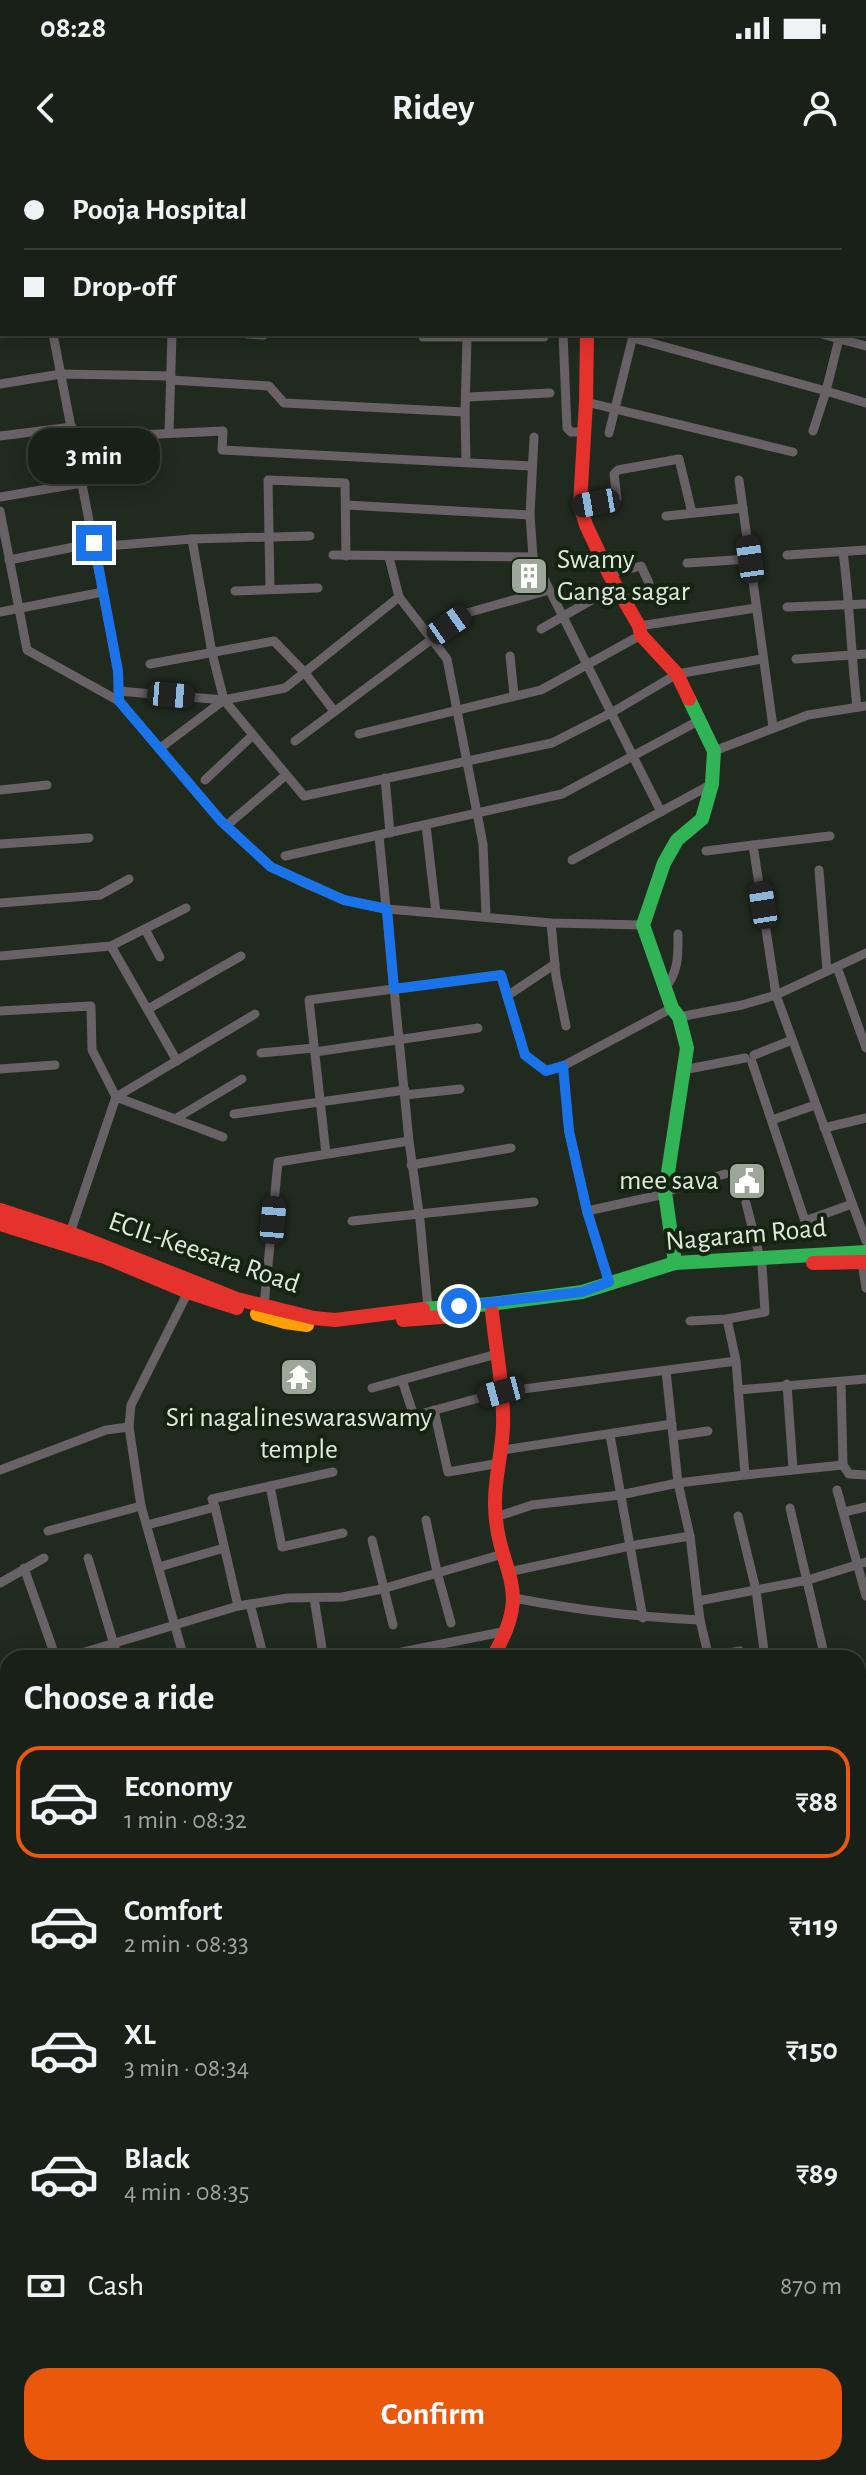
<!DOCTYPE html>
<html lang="en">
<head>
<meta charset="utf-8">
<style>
	body { margin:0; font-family:"Alegreya Sans",sans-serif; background:#262d24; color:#f1f3f6; height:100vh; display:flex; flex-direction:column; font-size:30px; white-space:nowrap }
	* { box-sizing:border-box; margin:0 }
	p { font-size:26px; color:#9fa3a1 }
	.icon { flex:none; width:44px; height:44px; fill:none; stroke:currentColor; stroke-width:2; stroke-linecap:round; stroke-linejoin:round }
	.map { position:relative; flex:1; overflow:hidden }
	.panel { position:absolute; left:0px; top:1490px; width:866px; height:826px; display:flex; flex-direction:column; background:#192017; border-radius:24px 24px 0 0; box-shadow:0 4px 20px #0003,0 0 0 2px #373e36 }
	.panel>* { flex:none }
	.hud { position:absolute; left:0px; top:0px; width:866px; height:176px; box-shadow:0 4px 20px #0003,0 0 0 2px #373e36; display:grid; align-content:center; height:176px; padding:0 24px; background:#192017 }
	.end { position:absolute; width:36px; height:36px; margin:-18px; border:10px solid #1a73e8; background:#fff; box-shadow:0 0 0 4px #fff }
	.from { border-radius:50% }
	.bubble { position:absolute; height:56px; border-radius:24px; background:#192017; box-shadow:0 4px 20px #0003,0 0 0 2px #373e36; font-size:26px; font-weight:700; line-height:56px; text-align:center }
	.car { position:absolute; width:24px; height:48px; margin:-24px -12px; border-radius:10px; box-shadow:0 0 6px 2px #0007; background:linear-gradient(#222 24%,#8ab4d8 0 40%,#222 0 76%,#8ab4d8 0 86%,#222 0) }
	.hud b { display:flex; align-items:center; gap:28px; height:76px; font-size:30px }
	.hud b+b { border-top:2px solid #373e36 }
	.hud i { width:20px; height:20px; background:#f1f3f6 }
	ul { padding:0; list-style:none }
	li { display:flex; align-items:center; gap:24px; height:112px; margin:0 16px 12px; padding:0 8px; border:4px solid transparent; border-radius:24px }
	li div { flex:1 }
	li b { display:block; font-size:30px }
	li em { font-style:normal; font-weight:700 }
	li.active { border-color:#ea580c }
	li>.icon { width:72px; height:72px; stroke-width:1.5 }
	h2 { padding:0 24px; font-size:36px; line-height:96px }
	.pay { display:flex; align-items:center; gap:20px; height:88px; padding:0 24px; font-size:30px }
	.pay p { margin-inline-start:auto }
	.button { display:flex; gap:16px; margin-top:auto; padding:16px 24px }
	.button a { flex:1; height:92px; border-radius:24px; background:#ea580c; color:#fff; font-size:32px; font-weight:700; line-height:92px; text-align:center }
	.status { display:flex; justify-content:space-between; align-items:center; height:56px; padding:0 40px; background:#192017; direction:ltr }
	.status svg { height:22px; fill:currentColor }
	header { display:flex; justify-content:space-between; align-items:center; height:104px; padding:0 24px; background:#192017; font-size:36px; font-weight:700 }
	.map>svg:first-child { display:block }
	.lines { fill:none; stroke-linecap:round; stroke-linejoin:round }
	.street { stroke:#686165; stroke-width:9 }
	.fast { stroke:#30b455; stroke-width:14 }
	.slow { stroke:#ff9f0a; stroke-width:14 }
	.jam { stroke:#e5322d; stroke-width:14 }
	.route { stroke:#1a73e8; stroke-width:10 }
	.labels { text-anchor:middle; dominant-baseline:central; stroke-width:8; stroke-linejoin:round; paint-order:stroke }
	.poi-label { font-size:28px; fill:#dfeadd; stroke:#142411; text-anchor:start }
	.street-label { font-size:28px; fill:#dfeadd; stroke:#142411 }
</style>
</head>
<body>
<div class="status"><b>08:28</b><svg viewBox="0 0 49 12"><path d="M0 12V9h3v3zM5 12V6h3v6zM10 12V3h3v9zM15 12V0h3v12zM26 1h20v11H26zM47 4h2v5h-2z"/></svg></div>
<header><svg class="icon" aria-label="back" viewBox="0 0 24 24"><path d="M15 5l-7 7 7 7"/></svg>Ridey<svg class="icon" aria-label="person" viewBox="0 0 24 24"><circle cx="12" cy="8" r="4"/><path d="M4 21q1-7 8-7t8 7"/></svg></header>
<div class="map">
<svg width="866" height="2315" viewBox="0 0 866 2315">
	<rect width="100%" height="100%" fill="#212a1f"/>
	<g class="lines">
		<g class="street">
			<path d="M9,0l1,2"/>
			<path d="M56,0v2"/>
			<path d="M482,0v2"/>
			<path d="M649,0v2"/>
			<path d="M768,0l1,2"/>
			<path d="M109,2v-2"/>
			<path d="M259,2v-2"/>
			<path d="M386,2v-2"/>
			<path d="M595,2l17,-2"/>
			<path d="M733,2l3,-2"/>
			<path d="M0,54h2"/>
			<path d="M0,98h2"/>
			<path d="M864,116l2,-1"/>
			<path d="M0,159h2"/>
			<path d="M53,174l65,337 1,30"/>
			<path d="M247,174l17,1"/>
			<path d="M563,174l4,94 4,4h12"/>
			<path d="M423,177h121"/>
			<path d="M633,178l193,53 13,-52 -17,-5"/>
			<path d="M839,179l27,7"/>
			<path d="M171,220l98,6 15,17 181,9"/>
			<path d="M0,224l61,-10 110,2"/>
			<path d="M467,237l83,-4"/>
			<path d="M586,242l207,50"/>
			<path d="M813,271l13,-40 40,12"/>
			<path d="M169,273l3,-99"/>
			<path d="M609,273l24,-97"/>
			<path d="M0,276l72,-9"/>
			<path d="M534,277l-4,78 3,42 128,255"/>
			<path d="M74,278l149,-7 -1,19 309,16"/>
			<path d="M466,302l-1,-50 2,-74"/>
			<path d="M739,320l34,247"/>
			<path d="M0,337l82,-14"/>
			<path d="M346,345l184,10"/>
			<path d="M580,345l37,-7 -3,-24 4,-4 61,-11 13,54"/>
			<path d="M0,351l27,139 92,51 102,120 50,46 31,15 42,18 43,9 164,14 92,2"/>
			<path d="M666,356l77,-8"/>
			<path d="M192,379l20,114 12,47 80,96 248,-53 59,-30 66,-39 85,-15"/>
			<path d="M95,387l97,-8 118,-3"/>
			<path d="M843,392c7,51 8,103 14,155"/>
			<path d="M333,395l200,2"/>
			<path d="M787,395l79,-5"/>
			<path d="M389,397l10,40 48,62 36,185 3,72"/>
			<path d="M9,400l85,-17"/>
			<path d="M687,403l63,-4"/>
			<path d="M609,414l32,-8 8,17"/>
			<path d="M270,429l-2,-109 77,3 1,73"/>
			<path d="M235,431l83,-3"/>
			<path d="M787,447l79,-3"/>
			<path d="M0,452l103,-20"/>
			<path d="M639,466l117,-18"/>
			<path d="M541,469l75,-43"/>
			<path d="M510,496l4,39"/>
			<path d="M796,499l70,-5"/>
			<path d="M150,504l124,-23 31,32 29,38"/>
			<path d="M118,531l106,9"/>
			<path d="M359,574l182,-44 100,-55"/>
			<path d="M295,581l172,-128 82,-23"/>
			<path d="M159,589l65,-49 61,-12 114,-91"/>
			<path d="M714,591l94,-36 58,-9"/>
			<path d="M385,618l5,55"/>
			<path d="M205,620l48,-45"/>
			<path d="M0,630l47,-5"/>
			<path d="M426,665l10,88"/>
			<path d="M226,666l60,-51"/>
			<path d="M379,676l30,305 11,79 8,88"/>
			<path d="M0,684l89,-6"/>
			<path d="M753,685l77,-9"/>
			<path d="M706,691l47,-6 23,150 90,246"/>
			<path d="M285,696l277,-62 138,-74"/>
			<path d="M572,700l140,-76"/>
			<path d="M819,710l8,101"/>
			<path d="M0,743l100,-8 29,-16"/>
			<path d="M551,763l5,53 10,50"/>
			<path d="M145,769l15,28"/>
			<path d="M111,786l66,115"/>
			<path d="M0,796l111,-10 75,-38"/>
			<path d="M837,807l29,81"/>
			<path d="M665,828c14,-16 13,-34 13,-54"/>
			<path d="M507,836l48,-32"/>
			<path d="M148,849l93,-53"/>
			<path d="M0,851l91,-5 1,44 24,47 107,40"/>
			<path d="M679,857l63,-12 34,-10 90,-42"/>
			<path d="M315,892l163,-24"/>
			<path d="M261,893l53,-5"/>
			<path d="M754,895l38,-15"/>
			<path d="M752,902l53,159 47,-17"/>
			<path d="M0,909l55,-4"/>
			<path d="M683,910l62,-12"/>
			<path d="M405,935l55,-6"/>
			<path d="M234,954l171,-24"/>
			<path d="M175,959l67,-40"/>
			<path d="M772,960l43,-15"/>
			<path d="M824,968l42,-10"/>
			<path d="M326,994l-17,-154 192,-25 24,80 21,16 17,-5"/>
			<path d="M411,1005l100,-17"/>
			<path d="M665,1032l60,-18"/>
			<path d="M746,1043l14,55"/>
			<path d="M587,1051l78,-17"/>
			<path d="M352,1061l182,-19"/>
			<path d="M70,1073l46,-136 139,-83"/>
			<path d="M862,1102l4,26"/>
			<path d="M609,1122l-22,-71 -18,-80 -6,-65 109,-58"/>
			<path d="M264,1146l14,-144 131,-21"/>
			<path d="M727,1159l9,42 9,114"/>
			<path d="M690,1161l37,-2 38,-7 -3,-47"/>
			<path d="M666,1211l12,112 12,53 10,84 9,38"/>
			<path d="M402,1220l12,36"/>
			<path d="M841,1222l2,83 6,9 17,1"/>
			<path d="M787,1224l6,85"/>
			<path d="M372,1228l125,-34"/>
			<path d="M738,1230l128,-11"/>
			<path d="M434,1250l14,62 52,-9"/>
			<path d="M384,1264l117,-32 235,-31"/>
			<path d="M610,1275l33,183"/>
			<path d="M674,1276l34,-5"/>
			<path d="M503,1290l169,-26"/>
			<path d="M0,1310l106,-40 23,-3"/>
			<path d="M270,1326l12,61 61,-14"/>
			<path d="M837,1330l29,106"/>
			<path d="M215,1347l-3,-8 121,-27"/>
			<path d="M790,1348l35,150"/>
			<path d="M844,1352l22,-5"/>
			<path d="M738,1356l18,74 9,68"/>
			<path d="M496,1357l36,-12 88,-10 58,-12 67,-8 98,-10"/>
			<path d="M426,1360l11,52 14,51"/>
			<path d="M147,1365l68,-18 23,99"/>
			<path d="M48,1371l93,-25"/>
			<path d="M372,1380l21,85"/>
			<path d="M88,1398l30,100"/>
			<path d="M159,1407l65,-19"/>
			<path d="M24,1408l32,90"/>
			<path d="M508,1412l122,-26 60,-10"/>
			<path d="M0,1423l44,-25"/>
			<path d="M314,1438l8,50"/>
			<path d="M514,1438c62,12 123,19 186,22"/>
			<path d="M698,1441l110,-21 58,-18"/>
			<path d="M250,1444l14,54"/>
			<path d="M65,1498l173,-52 50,-8 54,-1 40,-8 121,-35"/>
			<path d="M184,1498l-43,-152 -12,-79 2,-22 57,-113"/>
			<path d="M372,1498l135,-27"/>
			<path d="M700,1498l40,-7"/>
			<path d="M0,1512l8,-1"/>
			<path d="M858,1514l8,-2"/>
			<path d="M0,1520l8,44"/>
			<path d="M858,1564l8,-3"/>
			<path d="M0,1583l8,-2"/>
			<path d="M858,1615l8,-2"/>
			<path d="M0,1646l8,-1"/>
			<path d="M858,1697l2,8"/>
			<path d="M858,1754l8,-1"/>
			<path d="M0,1757l8,2"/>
			<path d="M858,1807l8,-1"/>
			<path d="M0,1839l8,2"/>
			<path d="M858,1865h8"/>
			<path d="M858,1901l8,-1"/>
			<path d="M0,1910l8,2"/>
			<path d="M858,2051l8,49"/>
			<path d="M858,2113l8,-1"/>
			<path d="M0,2129l8,1"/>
			<path d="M858,2172l8,-2"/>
			<path d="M0,2189l8,2"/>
			<path d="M858,2238l8,-3"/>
			<path d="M0,2242l8,2"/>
			<path d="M0,2299l8,2"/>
			<path d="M858,2302l8,-3"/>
			<path d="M192,2308l5,7"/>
			<path d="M243,2308l5,7"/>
			<path d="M289,2308l8,7"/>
			<path d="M396,2308v7"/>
			<path d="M453,2308v7"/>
			<path d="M506,2308v7"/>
			<path d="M560,2308l1,7"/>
			<path d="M853,2308l1,7"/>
			<path d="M727,2309l30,-1"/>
			<path d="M120,2315l8,-7"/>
		</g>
		<g class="fast">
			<path d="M675,1103l-10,-71 22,-144 -8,-31 -7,-9 -29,-83 21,-62 13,-23 25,-21 10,-35 2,-33 -25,-52"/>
			<path d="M423,1149l68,-5 91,-12 93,-29 191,-11"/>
			<path d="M49,2315l4,-7"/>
		</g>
		<path class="slow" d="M257,1154l28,8 22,3"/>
		<g class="jam">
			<path d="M543,0v2"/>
			<path d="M587,174l-1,68 -6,103 6,20 23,49 30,52 2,9 36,39 12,25"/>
			<path d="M0,1050l70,23 167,66 77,19 21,2 88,-11"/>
			<path d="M0,1064l105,33 83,35 49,16"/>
			<path d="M813,1103l53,-1"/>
			<path d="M492,1152c4,38 12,77 11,115 -1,27 -9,53 -8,79 2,69 41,79 -3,152"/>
			<path d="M403,1160l63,-5"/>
		</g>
	</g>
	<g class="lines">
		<path class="route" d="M94,383l24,128 1,30 102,120 50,46 73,33 43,9 7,80 107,-14 24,80 21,16 17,-5 6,65 18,80 22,71 -27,10 -123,14"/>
	</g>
	<defs>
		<symbol id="building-square" viewBox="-11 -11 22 22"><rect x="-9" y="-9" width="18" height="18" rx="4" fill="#9ca79a" stroke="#142411"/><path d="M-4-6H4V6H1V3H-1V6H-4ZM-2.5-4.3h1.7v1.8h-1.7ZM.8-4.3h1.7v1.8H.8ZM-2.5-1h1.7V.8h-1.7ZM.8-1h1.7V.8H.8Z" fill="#fff"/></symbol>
		<symbol id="civic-square" viewBox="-11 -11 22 22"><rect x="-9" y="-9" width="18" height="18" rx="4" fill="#9ca79a" stroke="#142411"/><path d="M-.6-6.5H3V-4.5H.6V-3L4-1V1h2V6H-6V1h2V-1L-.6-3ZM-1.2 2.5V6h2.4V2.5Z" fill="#fff"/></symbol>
		<symbol id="temple-square" viewBox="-11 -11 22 22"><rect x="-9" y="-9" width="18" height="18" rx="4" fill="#9ca79a" stroke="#142411"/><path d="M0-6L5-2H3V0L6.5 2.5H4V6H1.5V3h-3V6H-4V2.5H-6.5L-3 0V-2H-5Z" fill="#fff"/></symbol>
	</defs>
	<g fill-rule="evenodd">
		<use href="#building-square" x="507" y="394" width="44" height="44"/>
		<use href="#civic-square" x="725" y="999" width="44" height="44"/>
		<use href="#temple-square" x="277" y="1195" width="44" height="44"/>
	</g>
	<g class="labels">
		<g class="poi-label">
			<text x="557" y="400">Swamy<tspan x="557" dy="32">Ganga sagar</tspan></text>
			<text x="719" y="1021" text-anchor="end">mee sava</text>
			<text x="299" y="1258" text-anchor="middle">Sri nagalineswaraswamy<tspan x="299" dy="32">temple</tspan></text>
		</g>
		<g class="street-label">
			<text transform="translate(746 1075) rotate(-5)">Nagaram Road</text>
			<text transform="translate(204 1093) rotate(19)">ECIL-Keesara Road</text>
		</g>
	</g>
</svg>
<i class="end from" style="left:459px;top:1146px"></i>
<i class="end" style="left:94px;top:383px"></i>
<div class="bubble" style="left:28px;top:268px;width:132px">3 min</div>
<i class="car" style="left:596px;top:343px;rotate:260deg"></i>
<i class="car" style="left:750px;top:399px;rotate:352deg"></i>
<i class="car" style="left:449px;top:465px;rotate:55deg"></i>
<i class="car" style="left:171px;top:535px;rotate:95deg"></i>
<i class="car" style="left:763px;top:745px;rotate:351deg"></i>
<i class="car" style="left:273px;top:1060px;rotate:5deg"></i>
<i class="car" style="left:501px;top:1232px;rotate:255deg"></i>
<div class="hud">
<b><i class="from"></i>Pooja Hospital</b>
<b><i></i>Drop-off</b>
</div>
<section class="panel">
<h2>Choose a ride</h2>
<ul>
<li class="active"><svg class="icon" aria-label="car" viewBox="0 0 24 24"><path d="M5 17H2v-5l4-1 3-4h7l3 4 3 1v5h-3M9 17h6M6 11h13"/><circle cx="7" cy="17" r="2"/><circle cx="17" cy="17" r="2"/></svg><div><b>Economy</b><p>1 min · 08:32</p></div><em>₹88</em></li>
<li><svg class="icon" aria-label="car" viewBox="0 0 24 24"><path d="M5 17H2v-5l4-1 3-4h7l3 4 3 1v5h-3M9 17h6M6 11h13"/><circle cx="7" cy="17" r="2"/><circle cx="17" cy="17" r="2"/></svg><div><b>Comfort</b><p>2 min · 08:33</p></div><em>₹119</em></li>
<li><svg class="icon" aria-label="car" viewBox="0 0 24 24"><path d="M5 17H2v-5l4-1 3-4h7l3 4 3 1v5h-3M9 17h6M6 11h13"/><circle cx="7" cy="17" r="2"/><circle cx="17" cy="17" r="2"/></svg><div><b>XL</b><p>3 min · 08:34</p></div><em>₹150</em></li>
<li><svg class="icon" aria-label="car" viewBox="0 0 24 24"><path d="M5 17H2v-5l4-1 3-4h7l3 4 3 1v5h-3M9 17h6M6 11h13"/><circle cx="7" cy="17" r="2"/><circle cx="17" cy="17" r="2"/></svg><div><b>Black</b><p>4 min · 08:35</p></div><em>₹89</em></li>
</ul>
<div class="pay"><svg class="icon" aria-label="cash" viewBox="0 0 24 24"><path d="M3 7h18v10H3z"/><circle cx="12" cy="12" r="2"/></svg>Cash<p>870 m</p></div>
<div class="button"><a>Confirm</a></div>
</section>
</div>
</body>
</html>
